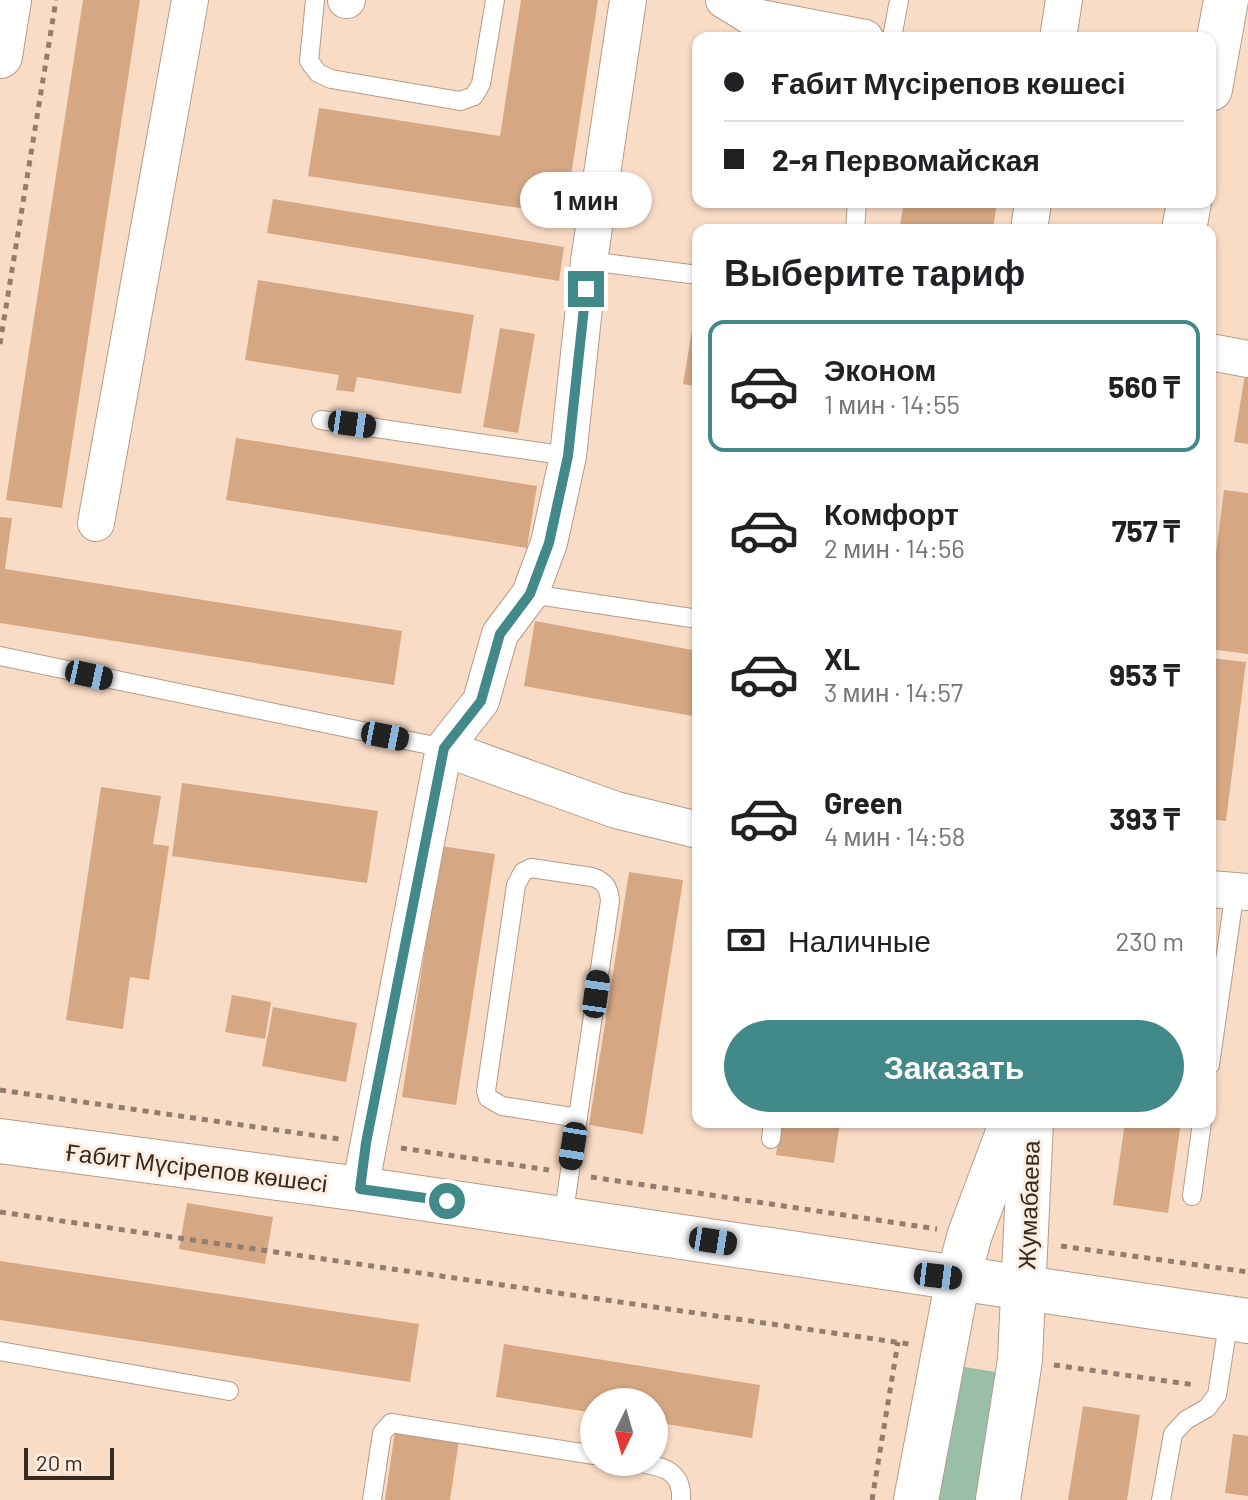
<!DOCTYPE html>
<html lang="ru">
<head>
<meta charset="utf-8">
<style>
	body { margin:0; font-family:Barlow,sans-serif; background:#f2f2f2; color:#202124; height:100vh; display:flex; flex-direction:column; font-size:30px; white-space:nowrap }
	* { box-sizing:border-box; margin:0 }
	p { font-size:26px; color:#757577 }
	.icon { flex:none; width:44px; height:44px; fill:none; stroke:currentColor; stroke-width:2; stroke-linecap:round; stroke-linejoin:round }
	.map { position:relative; flex:1; overflow:hidden }
	.drawer { position:absolute; left:692px; top:224px; width:524px; height:904px; display:flex; flex-direction:column; background:#fff; border-radius:16px; box-shadow:0 2px 6px #0004 }
	.drawer>* { flex:none }
	.banner { position:absolute; left:692px; top:32px; width:524px; height:176px; border-radius:16px; box-shadow:0 2px 6px #0004; display:grid; align-content:center; height:176px; padding:0 32px; background:#fff }
	.needle { width:52px; rotate:185deg }
	.fabs { position:absolute; left:580px; top:1388px; display:grid; gap:16px }
	.fabs a { display:grid; place-items:center; width:88px; height:88px; border-radius:50%; background:#fff; box-shadow:0 2px 6px #0004; font-size:40px }
	.scale { position:absolute; left:24px; bottom:20px; width:90px; box-sizing:border-box; padding-left:8px; border:4px solid #352a21; border-top:0; font-size:22px; line-height:28px; white-space:nowrap; color:#352a21; -webkit-text-stroke:6px #feecdf; paint-order:stroke }
	.end { position:absolute; width:36px; height:36px; margin:-18px; border:10px solid #428a8a; background:#fff; box-shadow:0 0 0 4px #fff }
	.from { border-radius:50% }
	.bubble { position:absolute; height:56px; border-radius:28px; background:#fff; box-shadow:0 2px 6px #0004; font-size:26px; font-weight:700; line-height:56px; text-align:center }
	.car { position:absolute; width:24px; height:48px; margin:-24px -12px; border-radius:10px; box-shadow:0 0 6px 2px #0007; background:linear-gradient(#222 24%,#8ab4d8 0 40%,#222 0 76%,#8ab4d8 0 86%,#222 0) }
	.banner b { display:flex; align-items:center; gap:28px; height:76px; font-size:30px }
	.banner b+b { border-top:2px solid #e0e0e0 }
	.banner i { width:20px; height:20px; background:#202124 }
	ul { padding:0; list-style:none }
	li { display:flex; align-items:center; gap:24px; height:132px; margin:0 16px 12px; padding:0 16px; border:4px solid transparent; border-radius:16px }
	li div { flex:1 }
	li b { display:block; font-size:30px }
	li em { font-style:normal; font-weight:700 }
	li.on { border-color:#428a8a }
	li>.icon { width:72px; height:72px; stroke-width:1.5 }
	h2 { padding:0 32px; font-size:36px; line-height:96px }
	.pay { display:flex; align-items:center; gap:20px; height:88px; padding:0 32px; font-size:30px }
	.pay p { margin-inline-start:auto }
	.action { display:flex; gap:16px; margin-top:auto; padding:16px 32px }
	.action a { flex:1; height:92px; border-radius:48px; background:#428a8a; color:#fff; font-size:32px; font-weight:700; line-height:92px; text-align:center }
	.map>svg:first-child { display:block }
	.green { fill:#99bfa8 }
	.building { fill:#d6a783 }
	.lines { fill:none; stroke-linecap:round; stroke-linejoin:round }
	.service-casing { stroke:#b69b87; stroke-width:20 }
	.minor-casing { stroke:#b69b87; stroke-width:38 }
	.tertiary-casing { stroke:#b69b87; stroke-width:46 }
	.secondary-casing { stroke:#b69b87; stroke-width:46 }
	.path { stroke:#917e6e; stroke-width:5; stroke-dasharray:6 6; stroke-linecap:butt }
	.service { stroke:#fff; stroke-width:18 }
	.minor { stroke:#fff; stroke-width:36 }
	.tertiary { stroke:#fff; stroke-width:44 }
	.secondary { stroke:#fff; stroke-width:44 }
	.route { stroke:#428a8a; stroke-width:10 }
	.labels { text-anchor:middle; dominant-baseline:central; stroke-width:6; stroke-linejoin:round; paint-order:stroke }
	.street-label { font-size:24px; fill:#352a21; stroke:#feecdf }
</style>
</head>
<body>
<div class="map">
<svg width="1248" height="1500" viewBox="0 0 1248 1500">
	<rect width="100%" height="100%" fill="#f9dcc6"/>
	<path class="green" d="M953,1365l48,8 -20,127h-49z"/>
	<g class="building">
		<path d="M83,0h57l-78,508 -56,-8z"/>
		<path d="M521,0h77l-33,215 -257,-39 11,-68 181,28z"/>
		<path d="M273,199l291,48 -5,34 -292,-48z"/>
		<path d="M904,202h93l-4,28h-94z"/>
		<path d="M258,280l216,35 -13,79 -104,-17 -3,15 -18,-2 3,-15 -94,-15z"/>
		<path d="M694,318h4v69l-15,-3z"/>
		<path d="M500,328l35,6 -17,99 -35,-6z"/>
		<path d="M1246,368h2v76l-14,-2z"/>
		<path d="M236,438l301,48 -10,62 -301,-48z"/>
		<path d="M1224,490l24,3v161l-38,-5v-47z"/>
		<path d="M0,517l12,1 -7,51 397,62 -8,54 -394,-62z"/>
		<path d="M535,621l163,30v66l-174,-31z"/>
		<path d="M1210,658l36,4 -20,159 -16,-2z"/>
		<path d="M182,783l196,28 -11,72 -195,-27z"/>
		<path d="M101,787l60,9 -8,48 16,2 -20,134 -19,-3 -7,52 -57,-9z"/>
		<path d="M441,846l54,8 -39,251 -54,-8z"/>
		<path d="M629,872l54,8 -40,254 -54,-9z"/>
		<path d="M232,995l39,7 -6,37 -40,-7z"/>
		<path d="M273,1007l84,16 -11,59 -84,-16z"/>
		<path d="M781,1122h59l-6,41 -58,-8z"/>
		<path d="M1125,1122h56l-13,91 -55,-8z"/>
		<path d="M187,1203l86,14 -8,47 -86,-15z"/>
		<path d="M0,1261l419,63 -9,58 -410,-62z"/>
		<path d="M504,1344l256,41 -8,53 -98,-16v-20h-60v11l-98,-16z"/>
		<path d="M1083,1406l57,9 -13,85h-59z"/>
		<path d="M395,1431l64,9 -9,60h-65z"/>
		<path d="M1233,1434l15,2v60l-23,-3z"/>
	</g>
	<g class="lines">
		<defs>
			<g id="service">
				<path d="M315,0l-6,61 9,12 13,6 129,22 14,-5 7,-12 14,-84"/>
				<path d="M892,38l7,-38"/>
				<path d="M855,230l2,-28"/>
				<path d="M589,261l109,14"/>
				<path d="M321,420l247,36"/>
				<path d="M530,594l168,25"/>
				<path d="M0,656l444,92"/>
				<path d="M1210,1065l25,-175"/>
				<path d="M771,1139l2,-17"/>
				<path d="M1192,1196l10,-74"/>
				<path d="M563,1218l47,-317c-1,-13 -5,-20 -18,-24l-61,-9 -8,4 -7,13 -30,206 2,7 14,8 76,12"/>
				<path d="M0,1351l229,40"/>
				<path d="M635,1462c25,4 48,7 46,38"/>
				<path d="M372,1500l10,-67 9,-10 203,32"/>
				<path d="M1161,1500l12,-66 13,-14 21,-12 10,-13 12,-77"/>
			</g>
			<g id="minor">
				<path d="M346,0h1"/>
				<path d="M724,0l26,16 115,22"/>
				<path d="M1058,38l6,-38"/>
				<path d="M1029,230l4,-28"/>
				<path d="M1210,352l38,7"/>
				<path d="M96,523l94,-523"/>
				<path d="M444,748l172,62 82,20"/>
				<path d="M1210,889l38,3"/>
				<path d="M360,1189l84,-441 37,-47 19,-67 30,-40 19,-51 19,-87 21,-195 39,-261"/>
			</g>
			<path id="tertiary" d="M1025,1288l223,33"/>
			<g id="secondary">
				<path d="M0,56l9,-56"/>
				<path d="M1210,89l16,-89"/>
				<path d="M1184,230l5,-28"/>
				<path d="M0,1141l360,48 665,99"/>
				<path d="M916,1500l42,-222 12,-44 42,-112"/>
				<path d="M998,1500l22,-140 11,-238"/>
			</g>
		</defs>
		<use href="#service" class="service-casing"/>
		<use href="#minor" class="minor-casing"/>
		<use href="#tertiary" class="tertiary-casing"/>
		<use href="#secondary" class="secondary-casing"/>
		<g class="path">
			<path d="M0,344l56,-344"/>
			<path d="M0,1090l339,49"/>
			<path d="M401,1148l148,22"/>
			<path d="M591,1177l346,52"/>
			<path d="M0,1212l909,132"/>
			<path d="M1061,1246l187,26"/>
			<path d="M1054,1365l141,20"/>
			<path d="M872,1500l26,-158"/>
		</g>
		<use href="#service" class="service"/>
		<use href="#minor" class="minor"/>
		<use href="#tertiary" class="tertiary"/>
		<use href="#secondary" class="secondary"/>
	</g>
	<g class="lines">
		<path class="route" d="M447,1201l-87,-12 6,-46 78,-395 37,-47 19,-67 30,-40 19,-51 19,-87 18,-167"/>
	</g>
	<g class="labels">
		<g class="street-label">
			<text transform="translate(197 1167) rotate(7)">Ғабит Мүсірепов көшесі</text>
			<text transform="translate(1028 1205) rotate(-88)">Жумабаева</text>
		</g>
	</g>
</svg>
<div class="fabs">
<a><svg class="needle" viewBox="-14 -14 28 28"><path d="M0-13l5 13h-10z" fill="#e53935"/><path d="M0 13l5-13h-10z" fill="#757577"/></svg></a>
</div>
<div class="scale">20 m</div>
<i class="end from" style="left:447px;top:1201px"></i>
<i class="end" style="left:586px;top:289px"></i>
<div class="bubble" style="left:520px;top:172px;width:132px">1 мин</div>
<i class="car" style="left:352px;top:424px;rotate:98deg"></i>
<i class="car" style="left:89px;top:675px;rotate:102deg"></i>
<i class="car" style="left:385px;top:736px;rotate:101deg"></i>
<i class="car" style="left:596px;top:994px;rotate:8deg"></i>
<i class="car" style="left:573px;top:1146px;rotate:189deg"></i>
<i class="car" style="left:713px;top:1241px;rotate:99deg"></i>
<i class="car" style="left:938px;top:1276px;rotate:97deg"></i>
<div class="banner">
<b><i class="from"></i>Ғабит Мүсірепов көшесі</b>
<b><i></i>2-я Первомайская</b>
</div>
<section class="drawer">
<h2>Выберите тариф</h2>
<ul>
<li class="on"><svg class="icon" aria-label="car" viewBox="0 0 24 24"><path d="M5 17H2v-5l4-1 3-4h7l3 4 3 1v5h-3M9 17h6M6 11h13"/><circle cx="7" cy="17" r="2"/><circle cx="17" cy="17" r="2"/></svg><div><b>Эконом</b><p>1 мин · 14:55</p></div><em>560 ₸</em></li>
<li><svg class="icon" aria-label="car" viewBox="0 0 24 24"><path d="M5 17H2v-5l4-1 3-4h7l3 4 3 1v5h-3M9 17h6M6 11h13"/><circle cx="7" cy="17" r="2"/><circle cx="17" cy="17" r="2"/></svg><div><b>Комфорт</b><p>2 мин · 14:56</p></div><em>757 ₸</em></li>
<li><svg class="icon" aria-label="car" viewBox="0 0 24 24"><path d="M5 17H2v-5l4-1 3-4h7l3 4 3 1v5h-3M9 17h6M6 11h13"/><circle cx="7" cy="17" r="2"/><circle cx="17" cy="17" r="2"/></svg><div><b>XL</b><p>3 мин · 14:57</p></div><em>953 ₸</em></li>
<li><svg class="icon" aria-label="car" viewBox="0 0 24 24"><path d="M5 17H2v-5l4-1 3-4h7l3 4 3 1v5h-3M9 17h6M6 11h13"/><circle cx="7" cy="17" r="2"/><circle cx="17" cy="17" r="2"/></svg><div><b>Green</b><p>4 мин · 14:58</p></div><em>393 ₸</em></li>
</ul>
<div class="pay"><svg class="icon" aria-label="cash" viewBox="0 0 24 24"><path d="M3 7h18v10H3z"/><circle cx="12" cy="12" r="2"/></svg>Наличные<p>230 m</p></div>
<div class="action"><a>Заказать</a></div>
</section>
</div>
</body>
</html>
